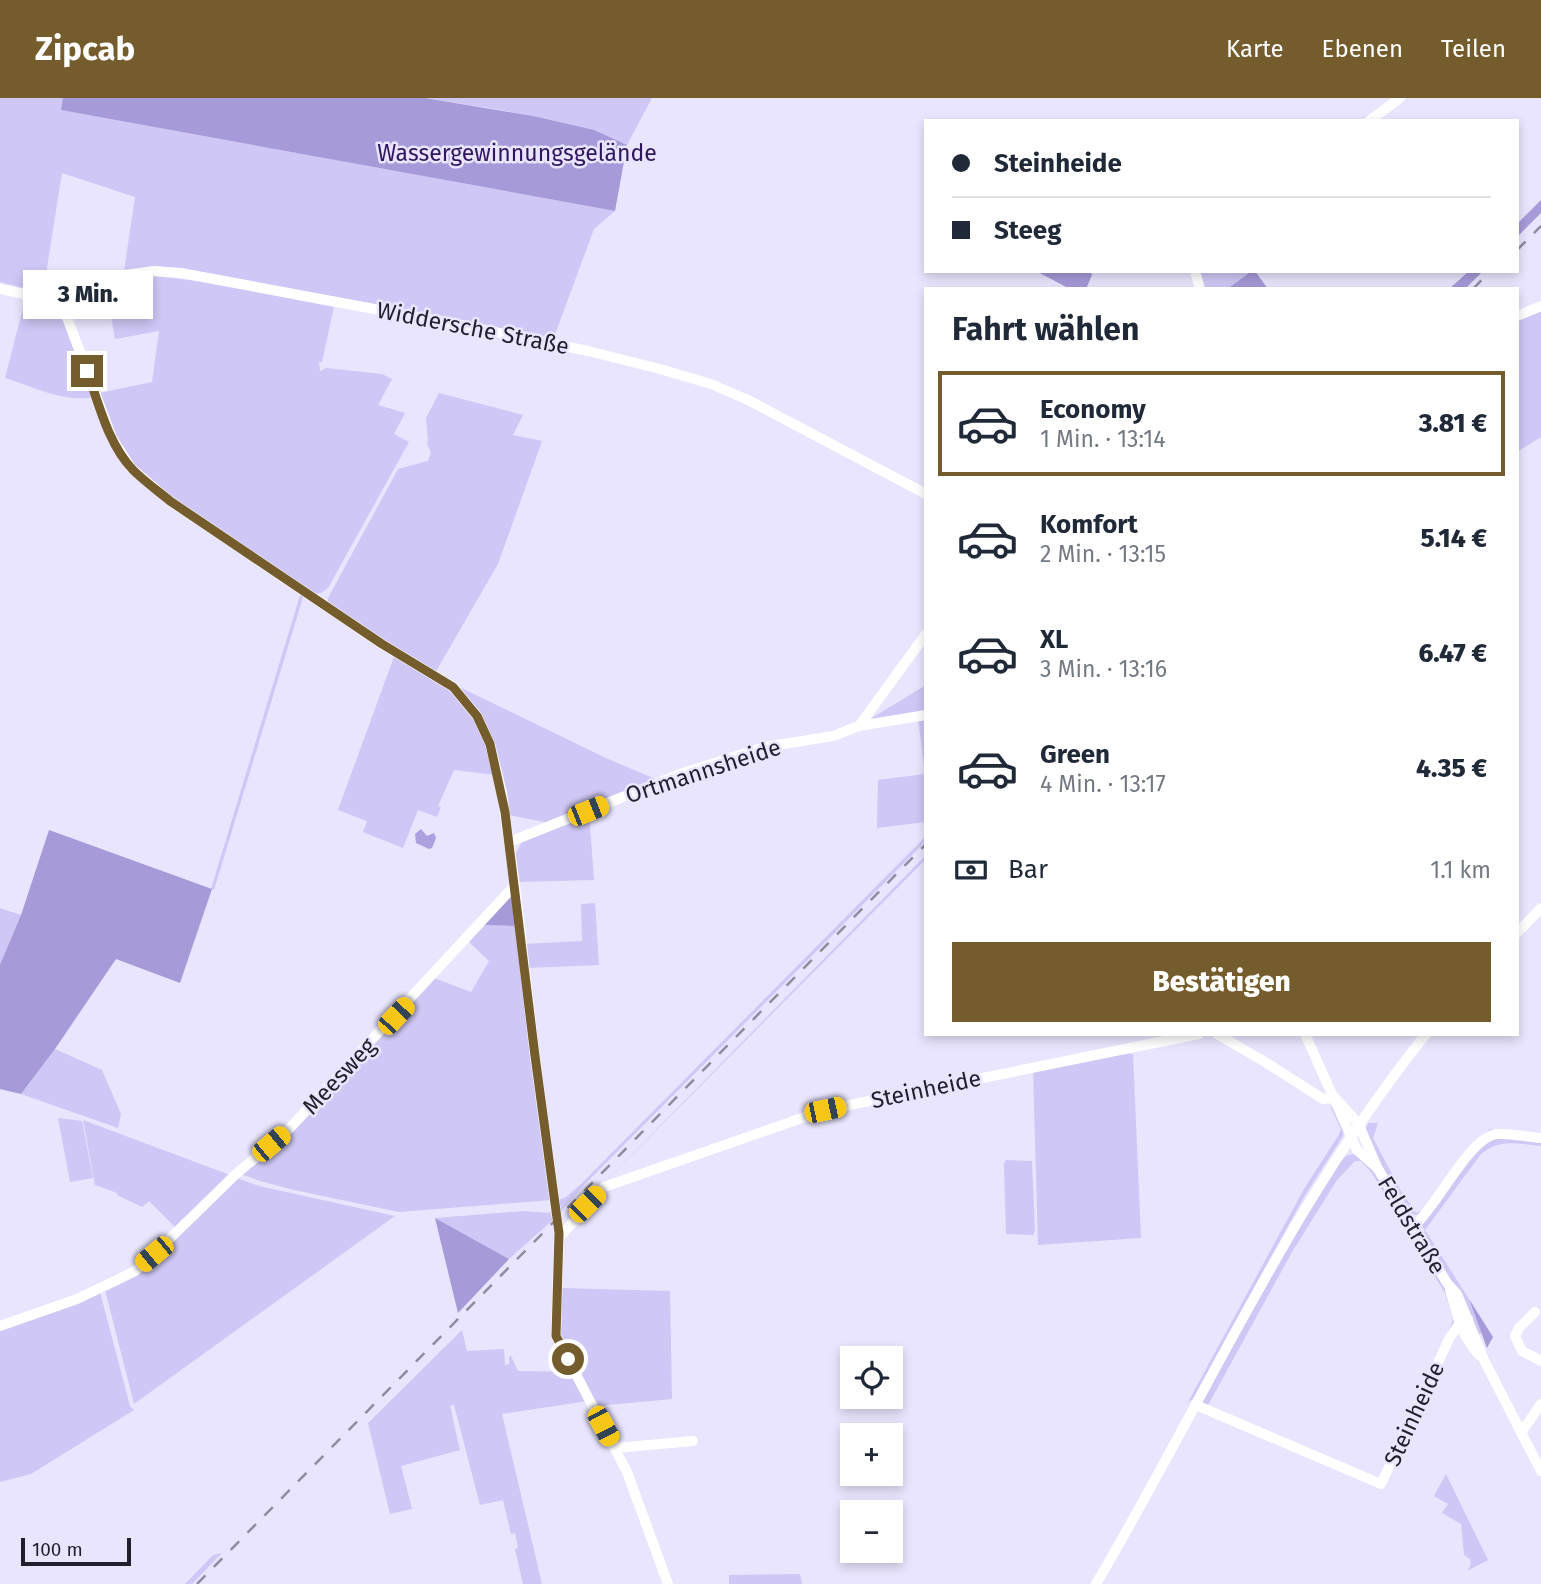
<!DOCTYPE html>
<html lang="de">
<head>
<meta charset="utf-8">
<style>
	body { margin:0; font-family:"Fira Sans",sans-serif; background:#f2f2f3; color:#1f2937; height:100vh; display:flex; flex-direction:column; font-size:26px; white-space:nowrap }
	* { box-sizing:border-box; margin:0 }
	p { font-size:23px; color:#747a83 }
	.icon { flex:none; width:38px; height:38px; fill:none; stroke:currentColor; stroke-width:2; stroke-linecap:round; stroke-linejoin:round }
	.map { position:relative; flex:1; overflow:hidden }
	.panel { position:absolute; left:924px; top:189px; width:595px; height:749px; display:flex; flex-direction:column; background:#fff; border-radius:0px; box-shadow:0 4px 10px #0003 }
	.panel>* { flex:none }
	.banner { position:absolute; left:924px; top:21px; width:595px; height:154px; border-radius:0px; box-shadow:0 4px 10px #0003; display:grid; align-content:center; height:154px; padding:0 28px; background:#fff }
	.buttons { position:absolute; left:840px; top:1248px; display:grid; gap:14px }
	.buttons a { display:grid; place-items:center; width:63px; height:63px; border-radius:0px; background:#fff; box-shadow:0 4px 10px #0003; font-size:35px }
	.scale { position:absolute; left:21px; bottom:18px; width:110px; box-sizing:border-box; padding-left:7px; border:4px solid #211f2b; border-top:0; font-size:19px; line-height:24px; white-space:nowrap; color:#211f2b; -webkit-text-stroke:5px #e9e5fe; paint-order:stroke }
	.end { position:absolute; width:32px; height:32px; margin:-16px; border:9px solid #745c2d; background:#fff; box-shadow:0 0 0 4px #fff }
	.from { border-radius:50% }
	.bubble { position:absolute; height:49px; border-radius:0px; background:#fff; box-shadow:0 4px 10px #0003; font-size:23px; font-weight:800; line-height:49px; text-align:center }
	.car { position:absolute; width:21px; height:42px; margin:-21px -10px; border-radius:9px; box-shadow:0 0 5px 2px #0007; background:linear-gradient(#f5c518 24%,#345 0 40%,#f5c518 0 76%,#345 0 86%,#f5c518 0) }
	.banner b { display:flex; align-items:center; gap:24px; height:66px; font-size:26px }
	.banner b+b { border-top:2px solid #e0e1e3 }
	.banner i { width:18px; height:18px; background:#1f2937 }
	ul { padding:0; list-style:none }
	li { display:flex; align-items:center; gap:21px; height:105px; margin:0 14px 10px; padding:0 14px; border:4px solid transparent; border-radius:0px }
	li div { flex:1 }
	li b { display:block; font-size:26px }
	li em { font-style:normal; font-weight:800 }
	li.selected { border-color:#745c2d }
	li>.icon { width:63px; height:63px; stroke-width:1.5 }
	h2 { padding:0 28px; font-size:32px; line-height:84px }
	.pay { display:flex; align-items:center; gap:18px; height:77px; padding:0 28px; font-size:26px }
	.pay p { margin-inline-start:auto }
	.cta { display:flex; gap:14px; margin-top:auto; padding:14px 28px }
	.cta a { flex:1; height:80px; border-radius:0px; background:#745c2d; color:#fff; font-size:28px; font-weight:800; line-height:80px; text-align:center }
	header { display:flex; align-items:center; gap:42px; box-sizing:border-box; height:98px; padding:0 35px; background:#745c2d; color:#fff }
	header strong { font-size:33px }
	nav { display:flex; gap:38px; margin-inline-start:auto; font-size:24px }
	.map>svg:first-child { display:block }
	.green { fill:#cfc7f5 }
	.forest { fill:#a69ad8 }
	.water { fill:#aca0df }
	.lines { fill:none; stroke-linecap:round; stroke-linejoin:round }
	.minor { stroke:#fff; stroke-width:10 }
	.rail { stroke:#8f8c9f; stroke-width:2.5; stroke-dasharray:12 12; stroke-linecap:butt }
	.route { stroke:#745c2d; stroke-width:9 }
	.labels { text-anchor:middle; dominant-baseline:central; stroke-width:5; stroke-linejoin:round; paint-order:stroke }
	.park-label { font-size:23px; fill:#2f165f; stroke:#e9e5fe }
	.street-label { font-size:23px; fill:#211f2b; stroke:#e9e5fe }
</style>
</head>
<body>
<header>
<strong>Zipcab</strong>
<nav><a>Karte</a><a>Ebenen</a><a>Teilen</a></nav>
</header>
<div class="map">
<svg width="1541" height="1486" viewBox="0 0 1541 1486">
	<rect width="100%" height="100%" fill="#e9e5fe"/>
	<g class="green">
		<path d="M0,0h63l-1,12 553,101 -21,18 -41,111 -366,-70 -63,1 11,-74 -73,-24 -19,120 -43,-11z"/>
		<path d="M425,0h227l-25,47c-64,-28 -134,-36 -202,-47z"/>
		<path d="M1201,173h51v1l-25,17h-22l-4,-9z"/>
		<path d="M154,178l53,6 127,25 -12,55h-3l1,9 6,-3 56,6 10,5 -14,26 27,8 -11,21 15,8 -81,146 -7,5 -9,1 -164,-113 -25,-28 -24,-60 53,-11 7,-51 -44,8 -9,-50 -37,7 -2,-5 37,-9z"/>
		<path d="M23,210l42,10 22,72 7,1 2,5c-26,9 -65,-10 -91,-18z"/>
		<path d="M1541,212v127l-24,15v-132z"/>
		<path d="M439,295l84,22 -10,20 29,6 -44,123 -63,109 -107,-68v-7l70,-129 30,-8 3,-9 -4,-8 1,-4 -2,-22z"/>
		<path d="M301,494l3,2 -90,296 -3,-1z"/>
		<path d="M395,556l55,34 29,34 17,53 -42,-5 -16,36 3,1 -4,10 -19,-7 -15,38 -40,-16 4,-11 -29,-11z"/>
		<path d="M453,586l155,75 50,21 -108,43 -42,-8 -18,-78z"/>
		<path d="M926,587v28l-64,11z"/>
		<path d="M926,619v105l-49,6 1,-48 47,-6 -7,-56z"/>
		<path d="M589,714l5,68 -76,2 -3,-27 7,-13z"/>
		<path d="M926,738v5l-342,344 -25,29v-14l7,-3 16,-14z"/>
		<path d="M926,757v4l-332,334z"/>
		<path d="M595,805l4,62 -73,3 -3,-24 59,-3 -1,-37z"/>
		<path d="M0,810l21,7 -20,50h-1z"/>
		<path d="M481,827l34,1 37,274 -153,12 -105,-22 -34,-9 -19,-7 193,-196 37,14 18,-31 -22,-21z"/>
		<path d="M55,951l47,21 19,44 -3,14 -97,-34z"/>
		<path d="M1130,951v5h3l8,184 -103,7 -5,-176z"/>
		<path d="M1330,1008c10,6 15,19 13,30l-39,61 -111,202 -5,3 116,-213 34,-53 3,-7z"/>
		<path d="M58,1020l24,3 11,57 -23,4z"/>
		<path d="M83,1022l147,55 -54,53 -27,-27 -7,6 -25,-12v-2l-22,-8z"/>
		<path d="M1368,1025h10l-5,15 28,53 15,22 8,-4 43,-60 23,-20 51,6 -51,-2 -69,82 -11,-1 -27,-45 -18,-36z"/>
		<path d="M1497,1039l44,4v5c-23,-2 -41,-8 -60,8l-56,76 44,69 13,34 -5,2 -57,-101 5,-3 -3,-6 53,-74z"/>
		<path d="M1353,1056l9,5 10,11c17,26 89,127 82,154 -2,6 -8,13 -11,19l10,-23 -8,-27 -74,-121 -10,-11h-6l-18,19 -45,72 -85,155 -5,-5 58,-111 81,-130 5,-5z"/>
		<path d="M1006,1062l26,1 3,70 -2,4 -27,-1 -2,-70z"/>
		<path d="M237,1080l22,8 136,30 -261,188 -29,-114 8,-4z"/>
		<path d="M553,1111l1,10 -45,40 -74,-41 89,-7 25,2z"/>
		<path d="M560,1190l110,3 2,108 -75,7 -39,-71z"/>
		<path d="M100,1194l30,114 4,4 -103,64 -31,8v-153z"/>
		<path d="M462,1232l5,21 37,-2 1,16 4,-1v-7l2,-1 7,15 55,1 15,29 -86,13 40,170h-19l-8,-35 3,-1 -3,-15 -4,1 -8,-34 -23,5 -26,-100 -4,1 10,44 -59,16 11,43 -22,5 -22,-91z"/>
		<path d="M1446,1376l42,86 -46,24 25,-13 4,-6 -1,-6 -6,-4 -3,-31 -19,-11 6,-9 -14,-8z"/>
		<path d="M222,1455l-30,31h-7l28,-29z"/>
		<path d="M800,1476l2,10h-73v-9z"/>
	</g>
	<g class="forest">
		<path d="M63,0h362l108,18 61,14 33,15 -12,66 -554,-101z"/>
		<path d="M1541,102v13l-24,24v-13z"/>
		<path d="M1036,173h54l2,4 -6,14h-16z"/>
		<path d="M1252,173h3l13,18h-41z"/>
		<path d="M1469,173h14l-18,18h-16z"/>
		<path d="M49,732l163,59 -32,94 -64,-24 -61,90 -34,45 -21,-5v-124l21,-50z"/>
		<path d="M510,799l3,2 2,27 -34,-1z"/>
		<path d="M435,1120l74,41 -51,54z"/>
		<path d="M1469,1201l24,38 -6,11z"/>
	</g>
	<path class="water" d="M421,731l6,7 7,-3 2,5 -4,10 -3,1 -13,-6 -1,-9z"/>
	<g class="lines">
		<g class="minor">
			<path d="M1369,23l31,-23"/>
			<path d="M1195,173l5,18"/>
			<path d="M0,191l43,9 16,-2 11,-10 46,-10 38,-5 27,2 285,53 122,25 72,18 51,15 37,16 178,94"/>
			<path d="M59,198l53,142 19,30 39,33 212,143 71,43 24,29 13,28 12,49 13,92 20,172 24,176 -3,103 71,136 41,112"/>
			<path d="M1517,218l24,-10"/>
			<path d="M859,628l67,-11"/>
			<path d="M509,744l174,-69 82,-26 68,-11 26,-10 67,-92"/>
			<path d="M1517,835l24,-25"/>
			<path d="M1217,936l48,28 58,37 12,-1"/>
			<path d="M1305,936l52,116 17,15"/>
			<path d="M1335,1000l23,25 19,44 70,116 10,11 27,66 57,111"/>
			<path d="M1413,1129c23,-19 57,-91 84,-93 14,-1 30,3 44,4"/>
			<path d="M559,1140l45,-51 221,-77 374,-76"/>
			<path d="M1450,1192c7,25 11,45 29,65"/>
			<path d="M1535,1214l-16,16 -4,8 7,15 19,10"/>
			<path d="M0,1228l77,-27 40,-19 18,-9 19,-17 81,-79 54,-46 226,-244"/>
			<path d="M1196,1307l185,79 69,-147 9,-13 9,-5"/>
			<path d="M1521,1335l20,-29"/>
			<path d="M615,1350l78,-7"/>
			<path d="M1096,1486c109,-185 195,-382 330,-550"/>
		</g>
		<g class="rail">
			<path d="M1517,152l24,-24"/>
			<path d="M1473,191l17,-18"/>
			<path d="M197,1486l729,-740"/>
		</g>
	</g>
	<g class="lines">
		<path class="route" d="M87,273c12,33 21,73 46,99 11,11 25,21 37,31l212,143 71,43 24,29 13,28 15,68 30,244 24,177 -3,103 12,23"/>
	</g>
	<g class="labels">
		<g class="park-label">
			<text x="517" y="55">Wassergewinnungsgelände</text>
		</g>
		<g class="street-label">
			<text transform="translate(473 230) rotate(11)">Widdersche Straße</text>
			<text transform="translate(703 673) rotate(-18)">Ortmannsheide</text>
			<text transform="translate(339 978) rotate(-47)">Meesweg</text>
			<text transform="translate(926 991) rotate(-12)">Steinheide</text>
			<text transform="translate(1412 1127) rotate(59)">Feldstraße</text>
			<text transform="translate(1414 1316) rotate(-65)">Steinheide</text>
		</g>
	</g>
</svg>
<div class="buttons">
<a><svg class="icon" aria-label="locate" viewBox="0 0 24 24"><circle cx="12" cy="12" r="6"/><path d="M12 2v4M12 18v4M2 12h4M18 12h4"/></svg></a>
<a>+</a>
<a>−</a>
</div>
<div class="scale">100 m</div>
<i class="end from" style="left:568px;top:1261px"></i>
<i class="end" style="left:87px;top:273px"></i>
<div class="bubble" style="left:23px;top:172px;width:130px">3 Min.</div>
<i class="car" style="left:588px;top:713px;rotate:68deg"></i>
<i class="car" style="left:396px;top:918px;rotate:43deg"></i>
<i class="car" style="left:825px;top:1012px;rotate:78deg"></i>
<i class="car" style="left:271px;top:1046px;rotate:50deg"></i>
<i class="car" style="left:587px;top:1106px;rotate:45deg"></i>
<i class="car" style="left:154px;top:1156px;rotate:230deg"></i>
<i class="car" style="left:603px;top:1328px;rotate:152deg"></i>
<div class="banner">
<b><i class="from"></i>Steinheide</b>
<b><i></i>Steeg</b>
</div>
<section class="panel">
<h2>Fahrt wählen</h2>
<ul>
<li class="selected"><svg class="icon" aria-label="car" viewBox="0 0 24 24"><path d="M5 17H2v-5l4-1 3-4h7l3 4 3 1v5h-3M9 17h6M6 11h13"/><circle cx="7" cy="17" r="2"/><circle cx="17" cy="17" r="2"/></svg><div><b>Economy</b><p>1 Min. · 13:14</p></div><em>3.81 €</em></li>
<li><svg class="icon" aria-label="car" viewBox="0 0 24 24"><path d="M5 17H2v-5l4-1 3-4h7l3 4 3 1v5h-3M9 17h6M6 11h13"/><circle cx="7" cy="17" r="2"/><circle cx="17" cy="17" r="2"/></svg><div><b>Komfort</b><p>2 Min. · 13:15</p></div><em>5.14 €</em></li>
<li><svg class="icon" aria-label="car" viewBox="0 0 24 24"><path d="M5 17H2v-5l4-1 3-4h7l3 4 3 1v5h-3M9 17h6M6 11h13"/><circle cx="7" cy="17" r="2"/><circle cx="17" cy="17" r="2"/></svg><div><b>XL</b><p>3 Min. · 13:16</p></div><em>6.47 €</em></li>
<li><svg class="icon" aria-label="car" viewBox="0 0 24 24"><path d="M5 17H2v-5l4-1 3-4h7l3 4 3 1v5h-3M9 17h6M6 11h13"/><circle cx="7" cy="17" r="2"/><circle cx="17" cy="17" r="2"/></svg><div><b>Green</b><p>4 Min. · 13:17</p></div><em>4.35 €</em></li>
</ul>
<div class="pay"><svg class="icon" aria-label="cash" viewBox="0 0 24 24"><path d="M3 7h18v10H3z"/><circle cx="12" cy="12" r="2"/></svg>Bar<p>1.1 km</p></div>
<div class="cta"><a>Bestätigen</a></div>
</section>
</div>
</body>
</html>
